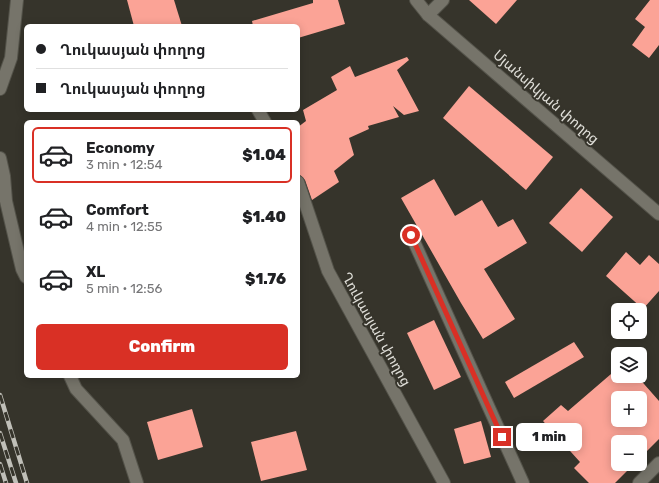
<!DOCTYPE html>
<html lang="en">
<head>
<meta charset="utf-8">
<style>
	body { margin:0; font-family:Rubik,"Noto Sans Armenian",sans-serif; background:#f2f2f2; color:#202124; height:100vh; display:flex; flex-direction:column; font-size:15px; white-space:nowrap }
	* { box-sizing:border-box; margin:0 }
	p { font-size:13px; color:#757577 }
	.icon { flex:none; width:22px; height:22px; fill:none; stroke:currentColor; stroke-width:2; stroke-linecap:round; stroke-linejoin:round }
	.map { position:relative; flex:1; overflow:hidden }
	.details { position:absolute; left:24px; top:120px; width:276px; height:258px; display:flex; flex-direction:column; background:#fff; border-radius:6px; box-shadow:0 2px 10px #0003 }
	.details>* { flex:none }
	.banner { position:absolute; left:24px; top:24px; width:276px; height:88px; border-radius:6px; box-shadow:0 2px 10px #0003; display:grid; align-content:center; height:88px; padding:0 12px; background:#fff }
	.tools { position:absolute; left:611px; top:303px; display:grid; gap:8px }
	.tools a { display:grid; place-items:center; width:36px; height:36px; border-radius:6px; background:#fff; box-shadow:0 2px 10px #0003; font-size:20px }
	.end { position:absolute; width:18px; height:18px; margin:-9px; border:5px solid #d93025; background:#fff; box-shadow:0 0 0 2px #fff }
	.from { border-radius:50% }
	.bubble { position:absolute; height:28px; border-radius:6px; background:#fff; box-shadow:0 2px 10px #0003; font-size:13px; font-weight:800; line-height:28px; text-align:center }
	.banner b { display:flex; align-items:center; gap:14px; height:38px; font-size:15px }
	.banner b+b { border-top:1px solid #e0e0e0 }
	.banner i { width:10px; height:10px; background:#202124 }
	ul { padding:7px 0 0; list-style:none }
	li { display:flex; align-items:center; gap:12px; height:56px; margin:0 8px 6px; padding:0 4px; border:2px solid transparent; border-radius:6px }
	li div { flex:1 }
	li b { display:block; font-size:15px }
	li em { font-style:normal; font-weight:800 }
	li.active { border-color:#d93025 }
	li>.icon { width:36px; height:36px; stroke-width:1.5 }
	.primary-button { display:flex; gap:8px; margin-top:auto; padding:8px 12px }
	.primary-button a { flex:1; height:46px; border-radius:6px; background:#d93025; color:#fff; font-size:16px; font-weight:800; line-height:46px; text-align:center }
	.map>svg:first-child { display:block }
	.building { fill:#fba396; fill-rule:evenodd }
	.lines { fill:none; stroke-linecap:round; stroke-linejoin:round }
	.street-casing { stroke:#54534a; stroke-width:14 }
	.street { stroke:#76746a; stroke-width:12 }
	.rail-casing { stroke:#c0bfb8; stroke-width:4.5 }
	.rail { stroke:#36342b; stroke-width:3; stroke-dasharray:9; stroke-linecap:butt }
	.route { stroke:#d93025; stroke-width:5 }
	.labels { text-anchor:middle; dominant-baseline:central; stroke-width:4; stroke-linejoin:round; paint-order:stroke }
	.street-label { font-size:14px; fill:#e0dfd9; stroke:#36342b }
</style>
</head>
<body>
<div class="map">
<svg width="659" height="483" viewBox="0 0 659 483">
	<rect width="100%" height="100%" fill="#36342b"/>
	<g class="building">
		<path d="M127,0h47l8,26h-48z"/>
		<path d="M313,0h25l7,24 -47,14v-12h-45l-1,-5 61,-18z"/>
		<path d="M469,0h48l-21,24z"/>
		<path d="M650,0h9v45l-10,13 -17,-13 13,-18 -10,-8z"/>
		<path d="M407,57l2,3 -12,10 22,41 -15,4 -11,-9 6,11 -31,9 1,3 -20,9 5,17 -20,16 5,11 -27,18 -7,-20 -5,-5 -2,-5v-43l8,-6 -3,-11 34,-20 -6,-13 19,-11 5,11z"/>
		<path d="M469,86l84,71 -27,33 -83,-72z"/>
		<path d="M434,179l21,37 27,-16 16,27 15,-8 14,24 -43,26 31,50 -32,20 -22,-36 -60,-105z"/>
		<path d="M581,188l32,29 -31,35 -33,-29z"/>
		<path d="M626,252l14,13 9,-10 10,9v27l-16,18 -37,-33z"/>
		<path d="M434,320l27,57 -27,13 -27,-57z"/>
		<path d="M574,342l10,15 -70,41 -9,-16z"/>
		<path d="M618,368v8h19l22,25v38l-19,19v-16h-22v22h16l-19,19h-26l-15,-15 6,-6 -37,-41 18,-16 7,6zM618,398h22v22h-22z"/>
		<path d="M192,409l11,38 -45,13 -11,-38z"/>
		<path d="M481,421l10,36 -27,7 -10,-35z"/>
		<path d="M296,431l11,39 -46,11 -10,-39z"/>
	</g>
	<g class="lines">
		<defs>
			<g id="street">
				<path d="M416,0l12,15 231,199"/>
				<path d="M428,15l15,-15"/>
				<path d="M0,89l11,-31 6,-58"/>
				<path d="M258,110l7,12"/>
				<path d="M0,158l4,18 2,25 16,68 4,8"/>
				<path d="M298,182l30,89 116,212"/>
				<path d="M411,235l112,248"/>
				<path d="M70,376l6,13 47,51 14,43"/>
				<path d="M639,483l20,-20"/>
			</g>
		</defs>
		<use href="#street" class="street-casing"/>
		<use href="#street" class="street"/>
		<defs>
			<g id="rail">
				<path d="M0,395l27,88"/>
				<path d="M0,433l16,50"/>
				<path d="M0,464l6,19"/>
			</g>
		</defs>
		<use href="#rail" class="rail-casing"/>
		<use href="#rail" class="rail"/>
	</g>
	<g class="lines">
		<path class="route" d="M411,235l91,202"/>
	</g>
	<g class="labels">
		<g class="street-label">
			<text transform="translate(546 97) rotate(41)">Մյանսիկյան փողոց</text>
			<text transform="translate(376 329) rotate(61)">Ղուկասյան փողոց</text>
		</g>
	</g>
</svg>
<div class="tools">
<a><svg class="icon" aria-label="locate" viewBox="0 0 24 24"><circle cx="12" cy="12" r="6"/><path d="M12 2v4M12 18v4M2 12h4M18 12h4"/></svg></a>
<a><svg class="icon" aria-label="layers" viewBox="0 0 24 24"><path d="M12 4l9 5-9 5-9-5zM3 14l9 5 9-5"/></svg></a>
<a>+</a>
<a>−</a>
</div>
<i class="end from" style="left:411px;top:235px"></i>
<i class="end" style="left:502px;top:437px"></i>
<div class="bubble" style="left:516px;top:423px;width:66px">1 min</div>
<div class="banner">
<b><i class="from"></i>Ղուկասյան փողոց</b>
<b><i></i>Ղուկասյան փողոց</b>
</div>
<section class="details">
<ul>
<li class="active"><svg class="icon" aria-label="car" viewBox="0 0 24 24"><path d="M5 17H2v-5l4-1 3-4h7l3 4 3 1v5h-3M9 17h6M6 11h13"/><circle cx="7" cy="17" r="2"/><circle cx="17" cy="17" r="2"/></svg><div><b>Economy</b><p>3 min · 12:54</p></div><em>$1.04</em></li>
<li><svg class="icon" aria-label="car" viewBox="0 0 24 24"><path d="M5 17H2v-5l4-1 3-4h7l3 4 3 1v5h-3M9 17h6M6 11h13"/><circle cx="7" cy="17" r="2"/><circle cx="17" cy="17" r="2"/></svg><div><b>Comfort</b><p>4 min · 12:55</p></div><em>$1.40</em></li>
<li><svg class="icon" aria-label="car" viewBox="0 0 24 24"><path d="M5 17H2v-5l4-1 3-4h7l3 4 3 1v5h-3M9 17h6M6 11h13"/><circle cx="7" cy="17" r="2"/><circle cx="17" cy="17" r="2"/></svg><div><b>XL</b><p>5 min · 12:56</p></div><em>$1.76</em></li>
</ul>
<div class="primary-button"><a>Confirm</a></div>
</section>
</div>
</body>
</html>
